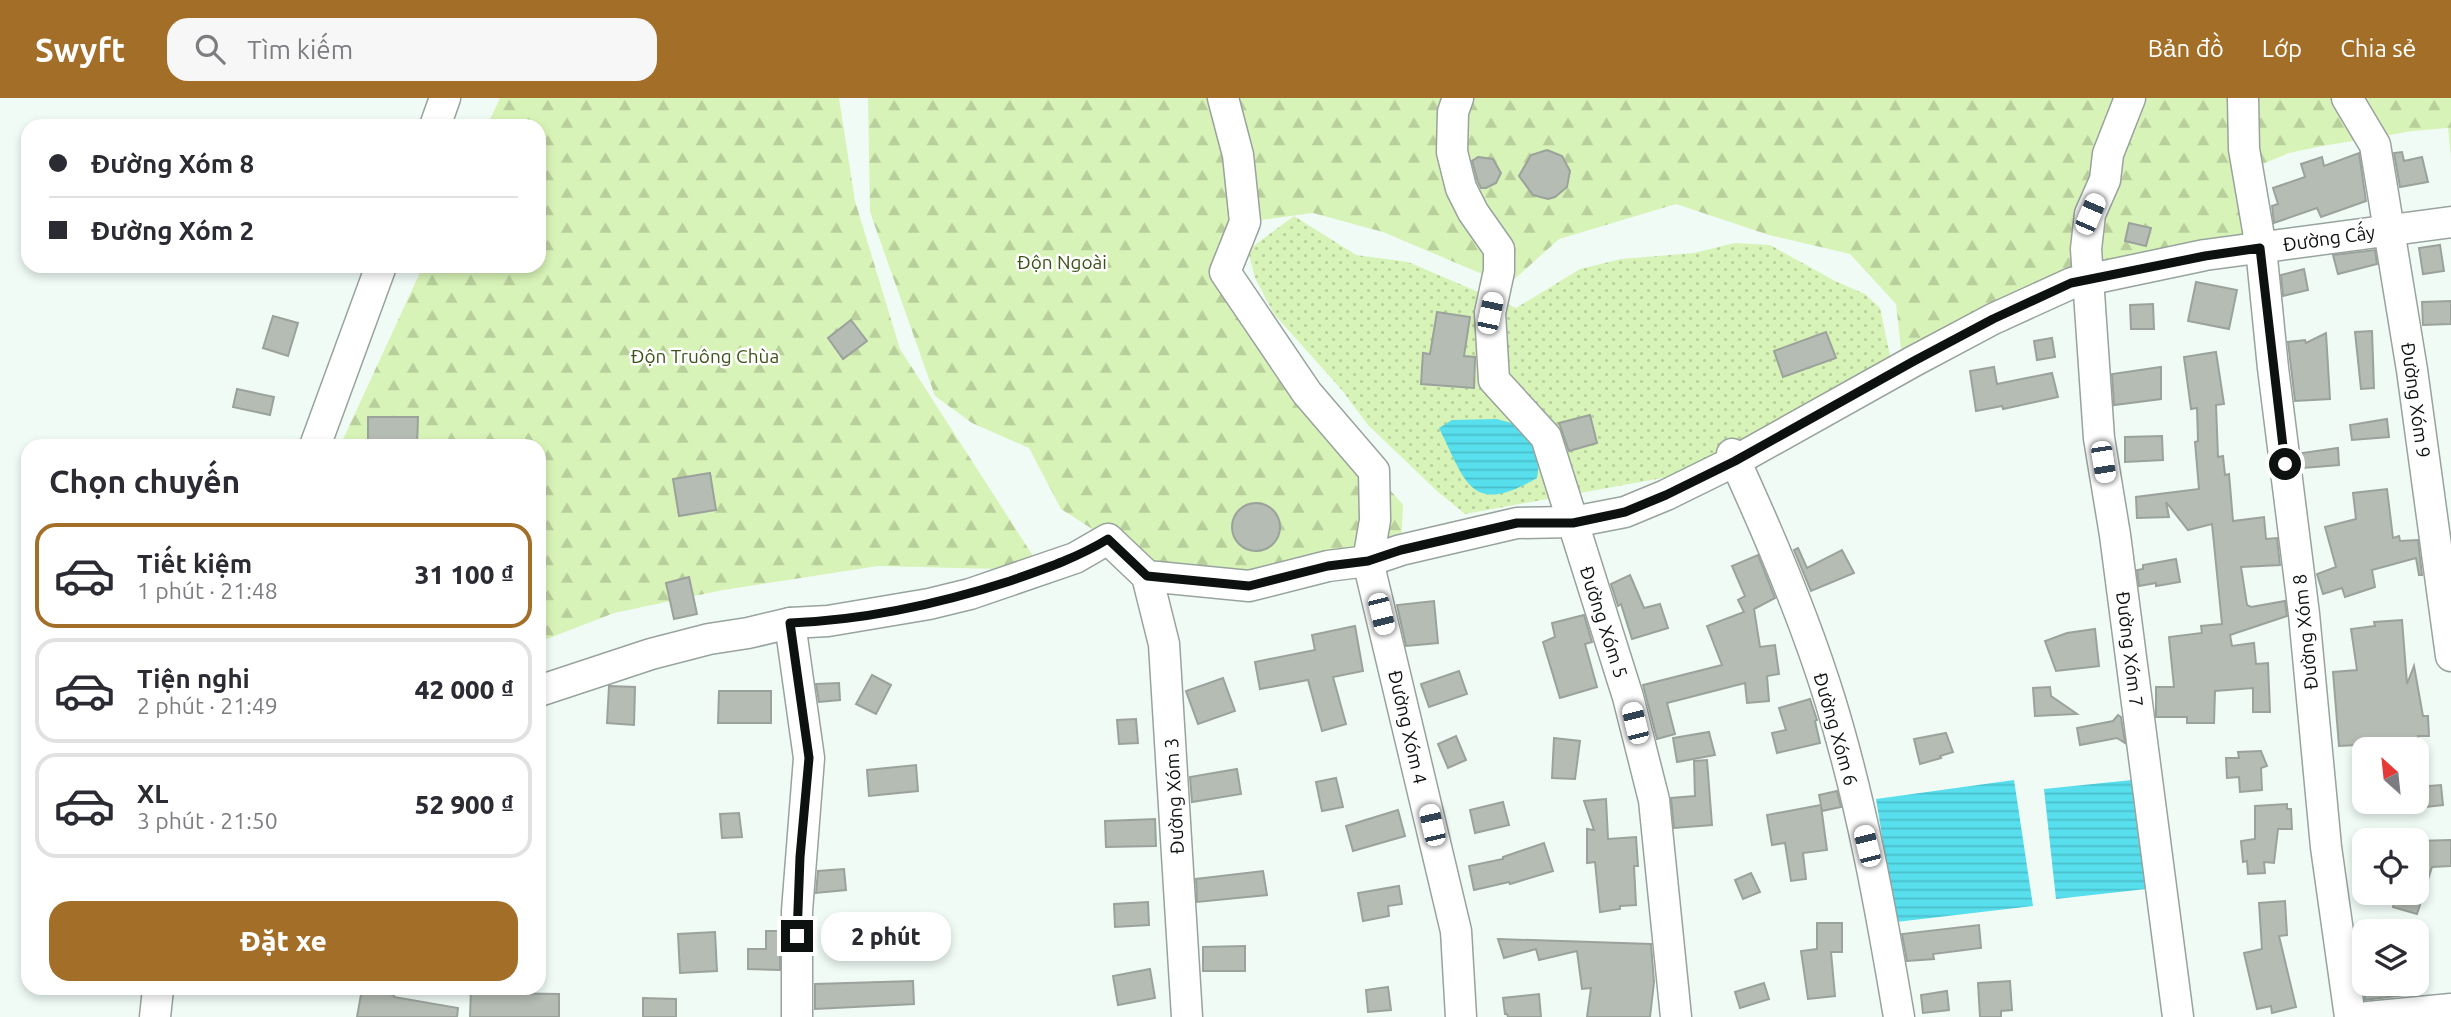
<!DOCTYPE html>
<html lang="vi">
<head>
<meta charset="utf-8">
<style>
	body { margin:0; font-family:Ubuntu,sans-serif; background:#f7f7f7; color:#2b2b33; height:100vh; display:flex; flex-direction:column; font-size:26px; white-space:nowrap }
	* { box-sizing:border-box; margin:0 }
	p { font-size:23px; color:#7c7c81 }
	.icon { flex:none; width:38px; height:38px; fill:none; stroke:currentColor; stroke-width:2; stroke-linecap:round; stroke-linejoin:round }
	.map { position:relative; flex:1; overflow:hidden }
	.panel { position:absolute; left:21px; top:341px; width:525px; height:556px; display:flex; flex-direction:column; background:#fff; border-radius:21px; box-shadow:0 4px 10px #0003 }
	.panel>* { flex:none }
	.top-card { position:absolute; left:21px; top:21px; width:525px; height:154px; border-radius:21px; box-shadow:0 4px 10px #0003; display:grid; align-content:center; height:154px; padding:0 28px; background:#fff }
	.needle { width:46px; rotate:333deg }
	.controls { position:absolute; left:2352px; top:639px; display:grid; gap:14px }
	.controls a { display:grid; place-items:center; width:77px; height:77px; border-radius:14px; background:#fff; box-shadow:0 4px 10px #0003; font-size:35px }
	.end { position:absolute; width:32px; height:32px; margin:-16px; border:9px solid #0d110f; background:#fff; box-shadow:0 0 0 4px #fff }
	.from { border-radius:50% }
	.bubble { position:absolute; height:49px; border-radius:21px; background:#fff; box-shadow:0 4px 10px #0003; font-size:23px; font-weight:800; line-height:49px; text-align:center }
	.car { position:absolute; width:21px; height:42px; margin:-21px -10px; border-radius:9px; box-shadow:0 0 5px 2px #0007; background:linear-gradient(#fff 24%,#345 0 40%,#fff 0 76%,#345 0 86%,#fff 0) }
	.top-card b { display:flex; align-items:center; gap:24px; height:66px; font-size:26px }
	.top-card b+b { border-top:2px solid #e1e1e2 }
	.top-card i { width:18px; height:18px; background:#2b2b33 }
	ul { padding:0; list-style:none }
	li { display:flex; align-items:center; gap:21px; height:105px; margin:0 14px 10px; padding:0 14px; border:4px solid #e1e1e2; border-radius:21px }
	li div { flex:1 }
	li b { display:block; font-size:26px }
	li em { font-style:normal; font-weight:800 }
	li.on { border-color:#a36e27 }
	li>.icon { width:63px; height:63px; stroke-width:1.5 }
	h2 { padding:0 28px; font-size:32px; line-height:84px }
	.primary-button { display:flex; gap:14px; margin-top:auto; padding:14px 28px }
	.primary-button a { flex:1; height:80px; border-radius:21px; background:#a36e27; color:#fff; font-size:28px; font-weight:800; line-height:80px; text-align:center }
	header { display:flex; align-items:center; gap:42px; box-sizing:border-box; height:98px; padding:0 35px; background:#a36e27; color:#fff }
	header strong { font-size:33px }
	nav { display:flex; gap:38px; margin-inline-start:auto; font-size:24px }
	.search { width:490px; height:63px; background:#f7f7f7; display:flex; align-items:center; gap:18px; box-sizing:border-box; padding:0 24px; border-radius:21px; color:#7c7c81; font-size:26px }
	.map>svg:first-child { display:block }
	.grass { fill:url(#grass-dots) }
	.forest { fill:url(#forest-firs) }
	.water { fill:url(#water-rules) }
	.building { fill:#b4bcb4; stroke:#9ba29b; stroke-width:2 }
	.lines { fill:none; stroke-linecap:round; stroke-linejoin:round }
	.minor-casing { stroke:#98a39e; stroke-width:33 }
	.minor { stroke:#fff; stroke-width:30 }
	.route { stroke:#0d110f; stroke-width:9 }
	.labels { text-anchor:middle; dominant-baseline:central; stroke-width:5; stroke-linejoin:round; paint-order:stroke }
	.street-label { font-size:19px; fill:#0d110f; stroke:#fff }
	.park-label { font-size:19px; fill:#3c5318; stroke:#fff }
</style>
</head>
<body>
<header>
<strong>Swyft</strong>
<div class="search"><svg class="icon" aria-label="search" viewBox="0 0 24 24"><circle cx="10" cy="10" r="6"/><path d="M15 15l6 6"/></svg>Tìm kiếm</div>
<nav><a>Bản đồ</a><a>Lớp</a><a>Chia sẻ</a></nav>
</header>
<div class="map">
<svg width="2451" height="919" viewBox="0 0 2451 919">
	<defs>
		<pattern id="grass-dots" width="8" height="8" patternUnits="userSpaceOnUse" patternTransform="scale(1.75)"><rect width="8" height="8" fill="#d8f3b7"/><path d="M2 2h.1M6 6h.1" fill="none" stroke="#b8cf9c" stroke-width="1.8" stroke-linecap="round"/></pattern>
		<pattern id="forest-firs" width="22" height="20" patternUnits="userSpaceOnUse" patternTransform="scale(1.75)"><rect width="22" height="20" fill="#d8f3b7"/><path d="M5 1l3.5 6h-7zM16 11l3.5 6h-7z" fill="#b8cf9c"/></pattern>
		<pattern id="water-rules" width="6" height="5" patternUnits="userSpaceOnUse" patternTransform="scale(1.75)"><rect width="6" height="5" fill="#57dfed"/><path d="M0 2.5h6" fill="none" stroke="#4bbeca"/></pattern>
	</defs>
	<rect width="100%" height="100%" fill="#f0fbf6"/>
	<path class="grass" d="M1294,118l62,39 52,7 108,46 64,-39 41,-10 73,-6 41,-10 35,2 65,36 30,13 15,14 13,62 -220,106 -208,38 -27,-22 -70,-67 -27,-36 -67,-75 -19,-36 -7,-28z"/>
	<g class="forest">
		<path d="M500,0h339l16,103 45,148 142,221 -164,-4 -155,24 -109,23 -75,29v-196h-199l83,-180h116v-140h-52z"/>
		<path d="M868,0h1583v60l-3,-30 -35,3 -91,15 -33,7 -41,17 13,78 -189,35 -169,84 -7,-63 -46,-50 -81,-19 -93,-31 -117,35 -51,46 -125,-53 -70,-19 -68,9 -20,50 82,121 96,112 -2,45 -152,36 -102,-10 -39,-37 -47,-30 -32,-61 -57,-25 -37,-27 -65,-184z"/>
	</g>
	<g class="water">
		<path d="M1497,321l25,7 18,28 -3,24c-67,39 -71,4 -98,-50l13,-8z"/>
		<path d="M2014,682l19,126 -137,16 -20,-123z"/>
		<path d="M2132,682l14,109 -90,10 -12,-110z"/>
	</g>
	<g class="building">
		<path d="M1547,52l15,6 8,15 -3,16 -12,10 -7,2 -15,-4 -14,-19 12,-21z"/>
		<path d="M2402,54l2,9 18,-4 6,25 -28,5 -6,-34z"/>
		<path d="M2359,55l7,48 -45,16 -4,-9 -43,15 -2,-17 6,-2 -5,-16 32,-11 -4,-13 21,-7 2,9z"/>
		<path d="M1478,59l15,2 8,14 -5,10 -10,5h-5l-3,-6 -6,-21z"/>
		<path d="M2129,125l22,5 -5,18 -21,-5z"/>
		<path d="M2440,147l4,26 -21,3 -4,-26z"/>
		<path d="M2375,152l2,14 -39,10 -5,-19z"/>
		<path d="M2304,171l4,21 -25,6 -2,-21z"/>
		<path d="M2196,184l41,8 -8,39 -41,-8z"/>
		<path d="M2451,203v23l-28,1 -1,-23z"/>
		<path d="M2153,206l1,25h-23l-1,-24z"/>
		<path d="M1437,214l33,5 -6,39 11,1 -1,31 -53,-4 2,-31 7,1z"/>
		<path d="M273,218l25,7 -10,33 -25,-8z"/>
		<path d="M851,222l16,21 -24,18 -15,-21z"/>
		<path d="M2372,233l2,57 -13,1 -6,-57z"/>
		<path d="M1826,234l10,26 -53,19 -9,-26z"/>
		<path d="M2326,235l4,66 -35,2 -7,-59 17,-2 1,3z"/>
		<path d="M2052,240l3,19 -18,3 -3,-19z"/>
		<path d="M2216,254l8,52 -8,1 2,52 5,-1 2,19 4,-1 4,47 31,-4 2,22 11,-1 3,27 -39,2 6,38 4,2 34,-6 2,15 -57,19 2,11 22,-3 2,21 12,-1 2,49h-17v-24l-38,3 -1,32h-27v-6h-31v-30h18l-5,-50 33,-4 -1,-7 21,-2 -10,-100 -24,6 -22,-28 3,15 -32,1 -1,-21 63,-8 -4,-47 3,-1 -1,-33 -6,1 -7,-52z"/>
		<path d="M1994,269l3,17 55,-11 6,24 -55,12 -1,-3 -26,5 -6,-40z"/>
		<path d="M2161,269v32l-47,6 -2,-31z"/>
		<path d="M237,291l37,8 -4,18 -37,-8z"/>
		<path d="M1590,317l7,28 -28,8 -10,-28z"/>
		<path d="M368,319h50l-1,29h-49z"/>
		<path d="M2387,321l2,18 -37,3 -2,-15z"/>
		<path d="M2162,338l1,24 -38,2v-25z"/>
		<path d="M2338,350l1,17 -36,3 -1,-15z"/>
		<path d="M710,375l6,37 -37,6 -6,-37z"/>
		<path d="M2387,391l6,49 6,-2 1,5 18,-1 4,35h-3l-3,-17 -44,12 3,17 -30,10 -3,-9 -19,6 -6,-20 19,-7 -11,-40 31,-8 -3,-26z"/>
		<circle cx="1256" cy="429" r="24"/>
		<path d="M1798,450l9,20 35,-18 12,23 -43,18 -17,-41z"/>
		<path d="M1758,457l17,43 -21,11 6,38 15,-2 4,29 -12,2 2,25 -22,2 -2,-20 -78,20 8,31 -18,5 -14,-54 79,-20 -15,-39 37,-14 -6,-12 7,-4 -13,-30z"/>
		<path d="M2176,461l4,23 -24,4v-3l-17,3 -2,-16 6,-1v-4z"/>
		<path d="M1630,477l14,33 16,-4 8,24 -36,11 -11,-35 -3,2 -7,-22z"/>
		<path d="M689,479l8,37 -23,5 -8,-36z"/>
		<path d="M1434,503l4,42 -32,3 -9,-41z"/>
		<path d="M1584,517l8,27 -7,2 12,43 -37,11 -17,-56 12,-5 -3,-14z"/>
		<path d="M2402,522l5,64 7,-18 9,50h5l1,20h-11l2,13h-22v-6l-59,3 -6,-74 24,-2 -6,-41 24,-3 -1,-4z"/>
		<path d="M1355,528l8,45 -30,6 13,47 -24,7 -14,-51 -48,9 -5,-27 60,-12 -3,-15z"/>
		<path d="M2095,531l4,37 -43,5 -11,-30 22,-8z"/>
		<path d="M1459,573l8,23 -38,13 -8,-23z"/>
		<path d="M872,577l19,10 -15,29 -20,-10z"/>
		<path d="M1223,580l12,33 -37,13 -12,-33z"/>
		<path d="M839,585l1,17 -21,2 -3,-18z"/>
		<path d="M609,588l26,1 -1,38 -27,-2z"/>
		<path d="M2050,589l1,9 26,18 -42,2 -2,-28z"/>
		<path d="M719,593h52v32h-53z"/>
		<path d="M1810,601l7,21 -2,1 5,22 -43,10 -5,-20 14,-3 -7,-22z"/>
		<path d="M2118,617l3,2 4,26 -8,-5 -37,7 -3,-17 36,-7z"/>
		<path d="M1136,621l2,24 -19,1 -2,-24z"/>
		<path d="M1709,634l6,23 -38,7 -4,-24z"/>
		<path d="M1946,635l7,19 -13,4 1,2 -21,6 -6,-25z"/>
		<path d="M1456,638l10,24 -18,8 -10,-24z"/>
		<path d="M1554,640l26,3 -5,38 -23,-1z"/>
		<path d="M2261,653l6,15 -6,2 1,22 -22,2 -1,-15 -12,1 -1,-20h13l-1,-6z"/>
		<path d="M1707,662l5,65 -38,3 -3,-30 24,-2 -1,-35z"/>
		<path d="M916,667l2,26 -49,5 -2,-26z"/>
		<path d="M1237,671l4,25 -49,8 -2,-25z"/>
		<path d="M1336,680l7,29 -21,4 -6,-29z"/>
		<path d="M2441,687l2,20 -26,3v-21z"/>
		<path d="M1837,693l4,16 -19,4 -1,-5 6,44 -24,3 3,26 -15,2 -6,-38 -13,2 -5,-30 54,-10 -2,-10z"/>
		<path d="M1606,701l2,40 28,-2 2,29h-4l2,39 -16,1v3l-20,3 -5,-50 -8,1v-34l7,1 -10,-29z"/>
		<path d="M1503,704l6,23 -34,8 -5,-23z"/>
		<path d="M2287,706v5h4l1,20h-14l-4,34 -10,-1 1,11 -17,1 -1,-13 -4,1 -2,-21 14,-2v-33z"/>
		<path d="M1398,712l7,26 -52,15 -7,-25z"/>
		<path d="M739,715l3,24 -20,1 -2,-24z"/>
		<path d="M1155,721l1,27 -50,1 -1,-26z"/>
		<path d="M2451,742v26l-19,1 -15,47 -24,-7 4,-15h20v-51z"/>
		<path d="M1544,745l9,28 -43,13 -1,-2 -35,8 -5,-24 34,-7v-2z"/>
		<path d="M844,771l2,21 -30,3 2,-22z"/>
		<path d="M1263,773l4,24 -70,7 -1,-23z"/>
		<path d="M1751,775l9,19 -17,7 -8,-19z"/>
		<path d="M1399,788l3,18 -14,2 1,10 -26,5 -5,-28z"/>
		<path d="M2285,803l2,34 -8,1 17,71 -24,6 -1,-7 -14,3 -13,-56 18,-4 -3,-46z"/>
		<path d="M1148,804l1,23 -34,2 -1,-23z"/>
		<path d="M1817,825h25v29h-11l4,44 -27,3 -7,-48 16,-2z"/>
		<path d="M1979,827l2,23 -48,6 1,5 -27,2 -5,-27z"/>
		<path d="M766,833h14v39l-32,-1v-20h18z"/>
		<path d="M715,834l2,39 -37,2 -2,-39z"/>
		<path d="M1498,841l153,5 3,38 -4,35h-63l4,-29 -9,1 -5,-38 -38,9 -3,-11 -32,9z"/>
		<path d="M1245,848v25h-42v-24z"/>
		<path d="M2364,860v26h57l1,9 -57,7 -5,-41z"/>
		<path d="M1150,871l5,29 -37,7 -5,-29z"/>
		<path d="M913,883l1,23 -99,5v-25z"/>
		<path d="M2010,883l2,29 -11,1v6h-21l-2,-34z"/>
		<path d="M1764,885l5,16 -29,9 -5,-16z"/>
		<path d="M1388,889l3,23 -23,2 -2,-22z"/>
		<path d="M362,891l32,6v2l64,11 -1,9h-100z"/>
		<path d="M471,891h29v4l59,1v23h-89z"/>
		<path d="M1947,893l2,19 -26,3 -2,-18z"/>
		<path d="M1539,896l2,23h-33l-1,-3h-2l-2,-16z"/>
		<path d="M643,900l33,1v18h-33z"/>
	</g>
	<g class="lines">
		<defs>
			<g id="minor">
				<path d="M1223,0l15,57 7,67 -20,50 82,121 67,78 1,49 -7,41 88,370 5,86"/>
				<path d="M1458,0l-5,14 -1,40 9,36 12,24 26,37v22l-9,42 4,67 52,57 82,260 26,103 22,217"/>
				<path d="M2130,0l-22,56 -3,26 -15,34 -4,35 13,189 16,97 63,482"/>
				<path d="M2243,0l1,51 17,99 12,120 31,246 22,233 24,170"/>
				<path d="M2347,0l28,47 37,225 39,286"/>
				<path d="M435,28l10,-28"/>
				<path d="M315,348l66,-180"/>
				<path d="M1732,356c37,80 72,162 98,246 32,104 51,211 69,317"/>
				<path d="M1147,478l17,68 23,373"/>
				<path d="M790,525l19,135 -12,153v106"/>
				<path d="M539,593l112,-37 58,-15 39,-6 42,-10 38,-2 101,-17 41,-10 105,-36 33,-19 39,37 102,10 79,-20 40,-5 33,-11 116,-27 56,-1 52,-10 41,-17 69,-34 179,-100 79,-42 79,-36 133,-28 246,-33"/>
				<path d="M155,919l3,-28"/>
				<path d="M2368,919l83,-8"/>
			</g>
		</defs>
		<use href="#minor" class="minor-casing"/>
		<use href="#minor" class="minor"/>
	</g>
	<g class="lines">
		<path class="route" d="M797,838l3,-79 9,-99 -19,-135c75,-3 149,-19 220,-42 34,-12 67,-23 98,-42l39,37 102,10 79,-20 40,-5 33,-11 116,-27h56l52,-11 41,-17 69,-34 179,-100 79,-42 78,-36 134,-27 55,-8 25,216"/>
	</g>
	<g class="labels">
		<g class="street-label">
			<text transform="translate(2329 140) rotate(-8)">Đường Cấy</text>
			<text transform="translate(2416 302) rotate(82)">Đường Xóm 9</text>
			<text transform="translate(1604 524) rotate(72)">Đường Xóm 5</text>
			<text transform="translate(2305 534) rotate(-96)">Đường Xóm 8</text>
			<text transform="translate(2130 551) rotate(83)">Đường Xóm 7</text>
			<text transform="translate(1408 629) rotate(77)">Đường Xóm 4</text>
			<text transform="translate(1836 631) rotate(74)">Đường Xóm 6</text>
			<text transform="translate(1174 698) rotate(-93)">Đường Xóm 3</text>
		</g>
		<g class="park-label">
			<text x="1062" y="164">Độn Ngoài</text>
			<text x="705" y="258">Độn Truông Chùa</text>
		</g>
	</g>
</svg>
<div class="controls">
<a><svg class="needle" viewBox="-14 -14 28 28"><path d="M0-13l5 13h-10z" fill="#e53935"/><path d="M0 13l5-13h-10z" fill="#7c7c81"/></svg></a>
<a><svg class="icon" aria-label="locate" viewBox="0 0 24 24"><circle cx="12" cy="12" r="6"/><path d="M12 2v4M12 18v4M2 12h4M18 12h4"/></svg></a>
<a><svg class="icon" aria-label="layers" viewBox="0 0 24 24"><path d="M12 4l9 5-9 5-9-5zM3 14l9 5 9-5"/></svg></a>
</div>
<i class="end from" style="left:2285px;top:366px"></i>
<i class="end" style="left:797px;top:838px"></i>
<div class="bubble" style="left:821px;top:814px;width:130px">2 phút</div>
<i class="car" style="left:2090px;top:116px;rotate:23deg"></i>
<i class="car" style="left:1490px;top:215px;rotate:12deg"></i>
<i class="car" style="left:2103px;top:364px;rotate:171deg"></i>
<i class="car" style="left:1381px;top:516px;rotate:166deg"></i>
<i class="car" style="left:1635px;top:625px;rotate:346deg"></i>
<i class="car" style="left:1432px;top:727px;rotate:347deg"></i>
<i class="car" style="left:1867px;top:748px;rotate:346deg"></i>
<div class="top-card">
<b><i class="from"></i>Đường Xóm 8</b>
<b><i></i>Đường Xóm 2</b>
</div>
<section class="panel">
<h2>Chọn chuyến</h2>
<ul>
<li class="on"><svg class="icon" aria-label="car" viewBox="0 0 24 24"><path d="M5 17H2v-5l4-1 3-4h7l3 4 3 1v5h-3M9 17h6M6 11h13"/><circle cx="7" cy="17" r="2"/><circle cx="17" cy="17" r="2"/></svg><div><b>Tiết kiệm</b><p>1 phút · 21:48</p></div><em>31 100 ₫</em></li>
<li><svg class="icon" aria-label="car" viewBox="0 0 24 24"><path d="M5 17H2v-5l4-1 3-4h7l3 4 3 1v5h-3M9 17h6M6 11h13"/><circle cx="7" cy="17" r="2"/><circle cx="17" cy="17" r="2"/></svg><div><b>Tiện nghi</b><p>2 phút · 21:49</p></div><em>42 000 ₫</em></li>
<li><svg class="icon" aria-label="car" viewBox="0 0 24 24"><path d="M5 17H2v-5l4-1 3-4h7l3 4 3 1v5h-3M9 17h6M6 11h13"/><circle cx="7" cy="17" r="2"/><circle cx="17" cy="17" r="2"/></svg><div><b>XL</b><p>3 phút · 21:50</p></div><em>52 900 ₫</em></li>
</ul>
<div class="primary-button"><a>Đặt xe</a></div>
</section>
</div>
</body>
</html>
